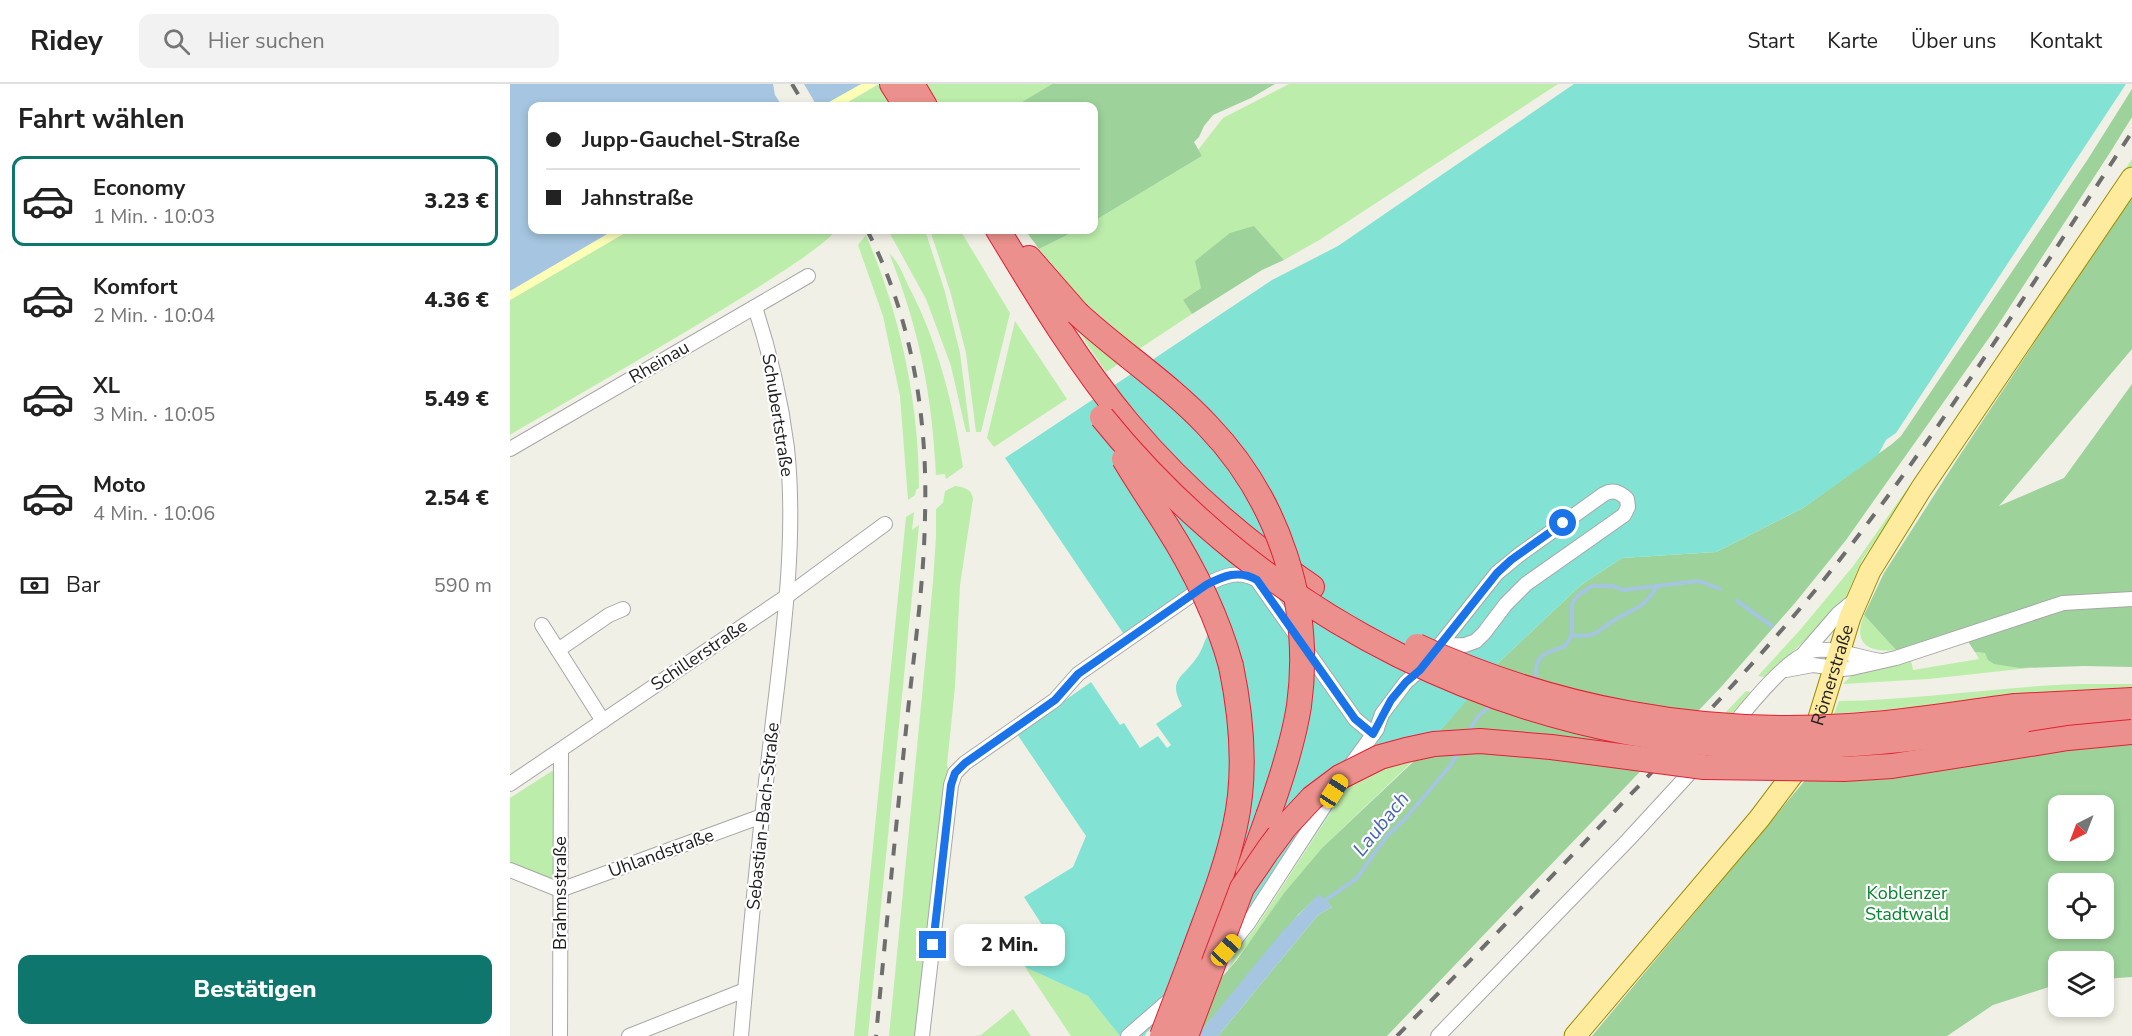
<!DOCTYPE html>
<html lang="de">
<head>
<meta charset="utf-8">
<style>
	body { margin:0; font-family:"Nunito Sans",sans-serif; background:#f2f2f2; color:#222; height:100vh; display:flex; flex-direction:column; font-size:22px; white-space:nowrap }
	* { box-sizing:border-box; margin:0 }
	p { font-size:20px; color:#767676 }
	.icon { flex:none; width:33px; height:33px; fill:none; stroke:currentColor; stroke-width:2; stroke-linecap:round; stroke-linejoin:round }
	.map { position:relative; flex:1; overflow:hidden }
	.sheet { display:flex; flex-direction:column; background:#fff; width:510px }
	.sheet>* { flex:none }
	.guide { position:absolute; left:18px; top:18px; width:570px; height:132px; border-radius:12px; box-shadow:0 3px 9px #0003; display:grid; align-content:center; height:132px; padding:0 18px; background:#fff }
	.needle { width:39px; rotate:222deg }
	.tools { position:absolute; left:1538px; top:711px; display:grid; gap:12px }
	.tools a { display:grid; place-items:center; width:66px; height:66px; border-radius:12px; background:#fff; box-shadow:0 3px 9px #0003; font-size:30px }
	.end { position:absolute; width:27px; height:27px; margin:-14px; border:8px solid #1a73e8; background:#fff; box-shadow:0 0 0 3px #fff }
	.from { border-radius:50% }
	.bubble { position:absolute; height:42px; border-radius:12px; background:#fff; box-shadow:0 3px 9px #0003; font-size:20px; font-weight:800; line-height:42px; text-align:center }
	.car { position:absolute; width:18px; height:36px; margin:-18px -9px; border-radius:8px; box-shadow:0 0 4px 2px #0007; background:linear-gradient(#f5c518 24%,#345 0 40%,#f5c518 0 76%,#345 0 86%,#f5c518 0) }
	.guide b { display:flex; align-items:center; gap:21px; height:57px; font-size:22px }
	.guide b+b { border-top:2px solid #e0e0e0 }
	.guide i { width:15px; height:15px; background:#222 }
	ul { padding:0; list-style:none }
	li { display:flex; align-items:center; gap:18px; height:90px; margin:0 12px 9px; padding:0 6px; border:3px solid transparent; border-radius:12px }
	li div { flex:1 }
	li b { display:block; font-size:22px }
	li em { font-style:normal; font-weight:800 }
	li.active { border-color:#0f766e }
	li>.icon { width:54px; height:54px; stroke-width:1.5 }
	h2 { padding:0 18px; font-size:27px; line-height:72px }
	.pay { display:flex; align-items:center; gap:15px; height:66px; padding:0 18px; font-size:22px }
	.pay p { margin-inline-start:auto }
	.action { display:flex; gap:12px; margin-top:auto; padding:12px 18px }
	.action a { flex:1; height:69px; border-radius:12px; background:#0f766e; color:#fff; font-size:24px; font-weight:800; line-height:69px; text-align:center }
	header { display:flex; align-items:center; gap:36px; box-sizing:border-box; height:84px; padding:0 30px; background:#fff; border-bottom:2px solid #e0e0e0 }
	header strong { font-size:28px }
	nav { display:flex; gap:33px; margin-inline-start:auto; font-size:21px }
	.search { width:420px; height:54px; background:#f2f2f2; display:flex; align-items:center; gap:15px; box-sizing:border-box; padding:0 21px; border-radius:12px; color:#767676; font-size:22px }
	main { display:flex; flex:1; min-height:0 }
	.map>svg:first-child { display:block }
	.grass { fill:#bcedab }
	.forest { fill:#9dd29a; fill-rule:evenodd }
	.sand { fill:#fdffb7 }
	.pitch { fill:#82e3d4 }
	.water { fill:#a5c5e0 }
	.pier { fill:#f1f0e6 }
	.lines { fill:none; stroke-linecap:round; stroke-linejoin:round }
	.stream { stroke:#a5c5e0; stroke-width:4 }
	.street-casing { stroke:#a7a7a7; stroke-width:16 }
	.primary-casing { stroke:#9d8d00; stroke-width:23 }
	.highway-casing { stroke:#e22036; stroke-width:26 }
	.street { stroke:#fff; stroke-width:14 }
	.primary { stroke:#ffeb9e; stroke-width:21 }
	.highway { stroke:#eb908c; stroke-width:24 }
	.rail { stroke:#6e6e6e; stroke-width:4; stroke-dasharray:12 12; stroke-linecap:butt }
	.highway-bridge-casing { stroke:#e22036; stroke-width:26; stroke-linecap:butt }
	.highway-bridge { stroke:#eb908c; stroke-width:24 }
	.route { stroke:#1a73e8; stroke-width:8 }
	.labels { text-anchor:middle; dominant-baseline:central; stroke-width:4.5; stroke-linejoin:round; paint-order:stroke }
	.street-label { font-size:18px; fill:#202020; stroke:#fff }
	.park-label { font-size:18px; fill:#07852f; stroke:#fff }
	.water-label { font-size:20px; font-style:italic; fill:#4865b5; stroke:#fff }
</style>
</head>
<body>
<header>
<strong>Ridey</strong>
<div class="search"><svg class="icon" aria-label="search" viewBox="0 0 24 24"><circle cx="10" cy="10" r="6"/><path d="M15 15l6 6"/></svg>Hier suchen</div>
<nav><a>Start</a><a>Karte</a><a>Über uns</a><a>Kontakt</a></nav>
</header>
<main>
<section class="sheet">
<h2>Fahrt wählen</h2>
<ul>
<li class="active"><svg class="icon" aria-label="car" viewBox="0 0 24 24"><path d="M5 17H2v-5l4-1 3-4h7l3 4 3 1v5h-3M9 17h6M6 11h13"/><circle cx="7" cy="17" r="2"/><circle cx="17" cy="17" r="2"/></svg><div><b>Economy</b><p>1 Min. · 10:03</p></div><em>3.23 €</em></li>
<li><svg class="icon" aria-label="car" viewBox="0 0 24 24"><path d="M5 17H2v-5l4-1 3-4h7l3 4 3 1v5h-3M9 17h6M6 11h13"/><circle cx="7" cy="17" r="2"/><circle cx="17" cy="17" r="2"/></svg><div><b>Komfort</b><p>2 Min. · 10:04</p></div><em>4.36 €</em></li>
<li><svg class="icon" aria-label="car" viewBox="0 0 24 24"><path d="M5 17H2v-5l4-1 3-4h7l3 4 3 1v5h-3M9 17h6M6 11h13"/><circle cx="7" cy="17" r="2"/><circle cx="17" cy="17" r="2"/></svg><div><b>XL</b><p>3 Min. · 10:05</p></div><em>5.49 €</em></li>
<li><svg class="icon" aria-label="car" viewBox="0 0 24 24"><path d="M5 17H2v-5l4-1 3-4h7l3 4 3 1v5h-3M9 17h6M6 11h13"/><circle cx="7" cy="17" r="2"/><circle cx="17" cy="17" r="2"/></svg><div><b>Moto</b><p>4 Min. · 10:06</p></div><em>2.54 €</em></li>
</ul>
<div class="pay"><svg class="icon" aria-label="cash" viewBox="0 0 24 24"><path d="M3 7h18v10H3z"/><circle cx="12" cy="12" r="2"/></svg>Bar<p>590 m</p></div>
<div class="action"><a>Bestätigen</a></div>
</section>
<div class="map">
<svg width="1622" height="952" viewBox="0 0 1622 952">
	<rect width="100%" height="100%" fill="#f1f0e6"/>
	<g class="grass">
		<path d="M369,0h173l-37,22h-174z"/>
		<path d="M779,0h269l-237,155 -37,21 -30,-34 -53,62 -18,12 9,14 -53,35 -55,-47 -45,-53 38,-19h17v-9l108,-65 -4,-6 25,-32z"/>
		<path d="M1622,75v8l-270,393 -21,48 -77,69 -6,-1 42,-46 54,-65 125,-179z"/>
		<path d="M120,146h205c-6,23 -284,180 -325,205v-135z"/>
		<path d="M378,146h37l20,62 15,61 10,79h-4l-15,-66 -13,-35 -12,-32z"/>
		<path d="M420,146h30l50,83 -29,119h-5l-10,-79 -15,-59z"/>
		<path d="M356,151c34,79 53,167 53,253l-3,2 -1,5 -7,5 -8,-104 -17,-80 -25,-71z"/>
		<path d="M379,169c9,8 14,21 19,32 30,57 45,118 55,182l-17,12 -1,-5 -9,1c-4,-81 -17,-147 -47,-222z"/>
		<path d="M561,236l49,43 -14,9z"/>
		<path d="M505,237l52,78 -73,48 -7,-9z"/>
		<path d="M445,402c9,1 17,3 18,13l-13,86 -5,102 -8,78 2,9 -34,262h-26l44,-454 3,-45v-28l7,-6 2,-12z"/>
		<path d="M404,428l-2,18 7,-5 -2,21 -49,490h-14l52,-519z"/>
		<path d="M1354,531l32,35c-27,3 -44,-6 -32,-35z"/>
		<path d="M1465,568l10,1 35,15 19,-1 -111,12 -85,5 8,-8 60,-16 2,10 66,-11z"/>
		<path d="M1567,600h55v5l-298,25 5,-13c79,-1 158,-14 238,-17z"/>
		<path d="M1236,607l5,1 -19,22 -7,-1z"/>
		<path d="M910,670l-98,94 -38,45 -25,37 -31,40 6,-15 22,-28 97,-149z"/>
		<path d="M42,687l2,1 1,107 -3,1 -42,-14v-68z"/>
		<path d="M515,883l63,29 32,40h-49z"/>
		<path d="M503,925l18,27h-56l6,-1z"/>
	</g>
	<g class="forest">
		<path d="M542,0h223l-24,14 -38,17 -9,11 -5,11 -5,5 8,14 -108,65v-115h-79z"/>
		<path d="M1622,5v28l-21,34 -115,177 -150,212 -51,63 -73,83 -335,350h-169l100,-121 14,-8 -13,-12 -20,19 -102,122h-27l67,-76 47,-67 38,-45 91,-86 84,-98 84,-79 41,-27 94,-6 87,-44 89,-64 9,-8 187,-277z"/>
		<path d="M1622,112v153l-133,157 65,-28 68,-94v283l-48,-1 -64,2 -26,-4 -6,-4 -3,-7 -10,-1 -8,-12 -51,5 -20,5 -32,-35 20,-42 74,-115z"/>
		<path d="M744,142l30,34 -22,10 -70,44 -9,-14 18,-12 -6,-27 35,-28z"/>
		<path d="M515,146h52l-38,19z"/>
		<path d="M1622,656v237l-29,2v-17h-45v22l-65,21 -46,31h-355l215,-258zM1548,722h45v44h-45zM1548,800h45v44h-45z"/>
	</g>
	<g class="sand">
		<path d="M351,0h13l1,2 -34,20h-19z"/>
		<path d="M104,146h16l-120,70v-9z"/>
	</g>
	<path class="pitch" d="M1064,0h552l-230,349 -10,7 -8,15 -75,53 -87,44 -94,6 -41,27 -84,79 -26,32 -34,38 -84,44 -113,170 -94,85 -1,3h-25l-32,-40 -63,-29 19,-39 -20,-31 49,-30 13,-31 -69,-102 74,-52 29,43 4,-2 16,25 18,-12 9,12 4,-3 -15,-21 26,-18c-14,-26 -1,-27 13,-46 7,-8 10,-21 15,-31l-16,-40 -69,47 -120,-178 267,-178 66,-34z"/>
	<g class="water">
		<path d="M0,0h351l-39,22h-290v124h82l-104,61z"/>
		<path d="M809,810l13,13 -14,8 -100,121h-21l84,-103z"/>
	</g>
	<path class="pier" d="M263,0h31l13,22h-35l-7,-11z"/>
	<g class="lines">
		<g class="stream">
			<path d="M1227,517l35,25"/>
			<path d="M1062,551c27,4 25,-6 46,-17 21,-12 24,-9 39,-31"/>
			<path d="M1020,596l6,-4c-1,-25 12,-22 29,-30l7,-11v-31l5,-8 15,-10h21l10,4 76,-9 21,8"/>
			<path d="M958,649l10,-17 14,-11"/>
			<path d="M813,818l34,-24 29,-41 18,-17 46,-54 9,-15"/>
		</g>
		<defs>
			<g id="street">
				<path d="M0,365l298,-173"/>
				<path d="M32,541l61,96"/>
				<path d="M48,566l51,-35 14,-6"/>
				<path d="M1295,568l33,-38 17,-14"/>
				<path d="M1276,586l27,-5 30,4 9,-1 44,-10 167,-55 69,-4"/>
				<path d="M867,644l5,-14 24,-32 14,-12 77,-97 22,-18 85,-61c9,-5 16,-2 23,5l1,8 -4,8 -98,69 -20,20 -22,29 -8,8 -11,4 -26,1"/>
				<path d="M1221,644c16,-20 60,-76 85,-78 21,-2 44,8 65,11"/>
				<path d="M838,685l29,-40"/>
				<path d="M0,700l277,-188 98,-72"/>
				<path d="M0,786l50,20 202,-74"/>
				<path d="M714,869l25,-31 87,-134"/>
				<path d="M50,952l1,-286"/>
				<path d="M119,952l116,-46"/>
				<path d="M231,952c8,-90 16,-181 27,-271 11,-103 30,-214 19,-317 -6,-48 -17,-95 -32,-141"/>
				<path d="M412,952l29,-251 4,-12 10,-10 90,-63 23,-26 128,-89c17,-9 33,-16 51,-5l98,139 18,15"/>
				<path d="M618,952l45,-39"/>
				<path d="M928,952l191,-197 69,-75"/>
			</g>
			<g id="primary">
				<path id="s1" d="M1065,952l184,-217 40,-53 10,-19 9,-26 32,-104 20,-46 51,-82 211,-311"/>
			</g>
			<g id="highway">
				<path d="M382,0l14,22"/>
				<path d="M402,0l13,22"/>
				<path d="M488,146c40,66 80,133 130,193 53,63 116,118 184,164"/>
				<path d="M519,174l48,55"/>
				<path d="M1506,622l116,-6"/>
				<path d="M1508,642l59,-6 55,-2"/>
				<path d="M738,788l20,-56"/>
				<path d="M680,878c16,-45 35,-89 45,-136 12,-53 7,-107 -4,-160"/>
			</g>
		</defs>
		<use href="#street" class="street-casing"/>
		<use href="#primary" class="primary-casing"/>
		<use href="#highway" class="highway-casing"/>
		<use href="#street" class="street"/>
		<use href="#primary" class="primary"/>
		<use href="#highway" class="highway"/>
		<g class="rail">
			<path d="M282,0l13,22"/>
			<path d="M357,146c45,87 61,189 58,286 -1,68 -11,136 -18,204 -11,105 -21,211 -31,316"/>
			<path d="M887,952c86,-89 172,-177 257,-266 59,-63 118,-126 172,-193 112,-140 207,-295 306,-445"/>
		</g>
		<defs>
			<g id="highway-bridge">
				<path d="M567,229c42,39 92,71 131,113 71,74 105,178 91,280 -6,38 -18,74 -31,110"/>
				<path d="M592,333c162,200 407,325 666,330 84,1 167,-11 250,-21"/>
				<path d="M614,375c13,22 28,44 42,66 28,44 51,90 65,141"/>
				<path d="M907,562c136,63 283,90 432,80 56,-3 111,-13 167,-20"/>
				<path d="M652,952l28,-74"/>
				<path d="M676,952l56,-148 26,-38 17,-23 27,-29 28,-21 40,-20 26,-7 28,-6 46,-3 71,6 153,20 140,2 48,-3 176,-28 64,-6"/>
			</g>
		</defs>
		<use href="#highway-bridge" class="highway-bridge-casing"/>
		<use href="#highway-bridge" class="highway-bridge"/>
	</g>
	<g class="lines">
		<path class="route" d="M423,861l18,-160 4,-12 10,-10 90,-63 23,-26 128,-89c17,-9 33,-16 51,-5l98,139 18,15 18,-34 15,-18 14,-12 77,-97 14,-13 52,-37"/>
	</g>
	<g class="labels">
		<g class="street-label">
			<text transform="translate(149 278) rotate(-30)">Rheinau</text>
			<text transform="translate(268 331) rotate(81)">Schubertstraße</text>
			<text transform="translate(189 571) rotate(-34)">Schillerstraße</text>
			<text stroke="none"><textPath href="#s1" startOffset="448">Römerstraße</textPath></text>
			<text transform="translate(253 732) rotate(-84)">Sebastian-Bach-Straße</text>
			<text transform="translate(151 769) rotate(-20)">Uhlandstraße</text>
			<text transform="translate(50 809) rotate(-90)">Brahmsstraße</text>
		</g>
		<g class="park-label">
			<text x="1397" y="809">Koblenzer<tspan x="1397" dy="21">Stadtwald</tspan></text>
		</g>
		<g class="water-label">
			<text transform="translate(871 740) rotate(-51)">Laubach</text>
		</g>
	</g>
</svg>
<div class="tools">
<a><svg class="needle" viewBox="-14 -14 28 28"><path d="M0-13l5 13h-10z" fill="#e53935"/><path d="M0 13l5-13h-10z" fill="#767676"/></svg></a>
<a><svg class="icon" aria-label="locate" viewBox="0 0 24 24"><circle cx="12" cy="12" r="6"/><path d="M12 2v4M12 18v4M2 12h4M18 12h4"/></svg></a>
<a><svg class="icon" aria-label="layers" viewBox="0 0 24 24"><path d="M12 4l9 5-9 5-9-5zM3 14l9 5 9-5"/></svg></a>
</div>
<i class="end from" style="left:1053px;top:439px"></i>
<i class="end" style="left:423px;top:861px"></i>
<div class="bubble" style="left:444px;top:840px;width:111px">2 Min.</div>
<i class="car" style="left:824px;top:707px;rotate:33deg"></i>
<i class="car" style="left:716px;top:866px;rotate:42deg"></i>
<div class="guide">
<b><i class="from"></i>Jupp-Gauchel-Straße</b>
<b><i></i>Jahnstraße</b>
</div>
</div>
</main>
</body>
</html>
